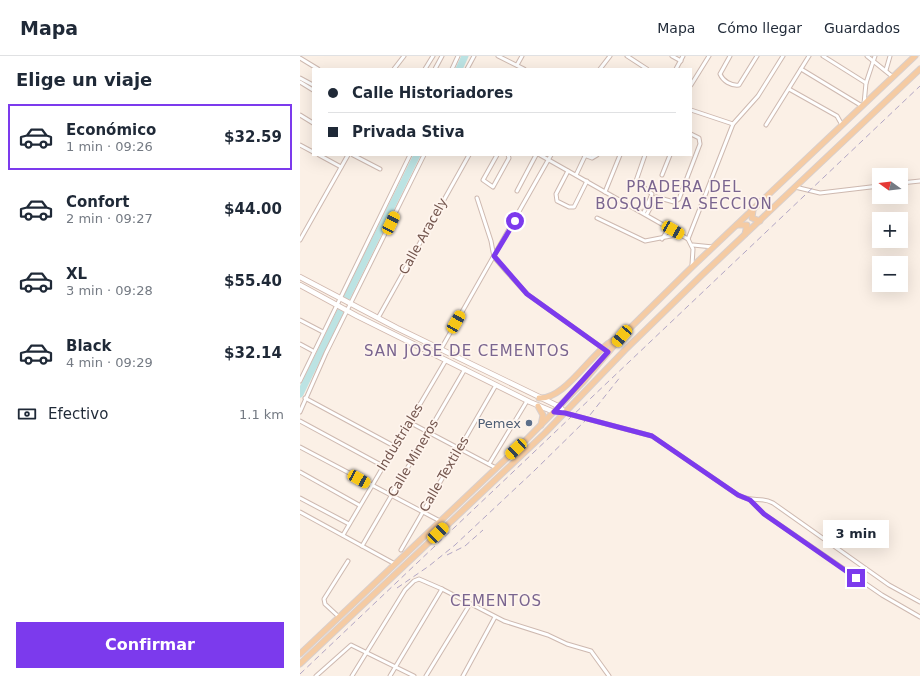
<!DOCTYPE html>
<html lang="es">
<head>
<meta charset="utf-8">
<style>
	body { margin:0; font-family:"DejaVu Sans",sans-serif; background:#f6f6f7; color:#1f2937; height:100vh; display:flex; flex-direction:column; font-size:15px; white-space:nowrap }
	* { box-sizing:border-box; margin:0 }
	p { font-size:13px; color:#747a83 }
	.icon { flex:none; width:22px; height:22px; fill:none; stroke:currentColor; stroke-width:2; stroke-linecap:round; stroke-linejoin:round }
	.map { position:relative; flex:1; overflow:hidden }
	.drawer { display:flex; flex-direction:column; background:#fff; width:300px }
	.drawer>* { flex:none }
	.guide { position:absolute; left:12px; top:12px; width:380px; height:88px; border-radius:0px; box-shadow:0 4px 16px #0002; display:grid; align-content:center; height:88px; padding:0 16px; background:#fff }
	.needle { width:26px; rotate:285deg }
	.tools { position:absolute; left:572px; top:112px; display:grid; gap:8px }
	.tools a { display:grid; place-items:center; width:36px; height:36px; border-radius:0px; background:#fff; box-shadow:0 4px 16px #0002; font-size:20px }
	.end { position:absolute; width:18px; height:18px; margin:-9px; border:5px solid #7c3aed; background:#fff; box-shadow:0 0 0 2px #fff }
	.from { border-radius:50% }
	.bubble { position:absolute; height:28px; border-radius:0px; background:#fff; box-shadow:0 4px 16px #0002; font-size:13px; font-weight:800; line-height:28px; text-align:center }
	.car { position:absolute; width:12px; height:24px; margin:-12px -6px; border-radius:5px; box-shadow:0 0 3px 1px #0007; background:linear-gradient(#f5c518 24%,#345 0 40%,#f5c518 0 76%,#345 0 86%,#f5c518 0) }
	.guide b { display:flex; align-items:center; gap:14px; height:38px; font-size:15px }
	.guide b+b { border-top:1px solid #e0e1e3 }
	.guide i { width:10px; height:10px; background:#1f2937 }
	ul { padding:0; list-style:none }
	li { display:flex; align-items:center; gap:12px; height:66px; margin:0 8px 6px; padding:0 8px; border:2px solid transparent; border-radius:0px }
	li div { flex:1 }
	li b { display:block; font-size:15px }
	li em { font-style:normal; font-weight:800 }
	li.on { border-color:#7c3aed }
	li>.icon { width:36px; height:36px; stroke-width:1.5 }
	h2 { padding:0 16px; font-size:18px; line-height:48px }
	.pay { display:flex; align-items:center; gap:10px; height:44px; padding:0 16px; font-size:15px }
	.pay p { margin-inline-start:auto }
	.button { display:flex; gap:8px; margin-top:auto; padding:8px 16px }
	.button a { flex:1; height:46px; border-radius:0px; background:#7c3aed; color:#fff; font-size:16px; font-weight:800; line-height:46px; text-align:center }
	header { display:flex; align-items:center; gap:24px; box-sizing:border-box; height:56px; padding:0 20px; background:#fff; border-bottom:1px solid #e0e1e3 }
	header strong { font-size:19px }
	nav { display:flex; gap:22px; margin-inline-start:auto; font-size:14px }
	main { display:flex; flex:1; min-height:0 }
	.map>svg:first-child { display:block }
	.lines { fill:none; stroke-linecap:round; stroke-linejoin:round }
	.river { stroke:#bce3e3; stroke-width:7 }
	.street-casing { stroke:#ceb9b0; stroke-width:5 }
	.secondary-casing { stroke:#d1b8ae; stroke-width:6 }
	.primary-casing { stroke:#d8cfcd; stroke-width:7 }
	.street { stroke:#fff; stroke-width:3 }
	.secondary { stroke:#fff; stroke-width:4.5 }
	.primary { stroke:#f5cba3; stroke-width:5 }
	.rail { stroke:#b1a5c4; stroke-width:1; stroke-dasharray:6 4; stroke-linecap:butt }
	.route { stroke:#7c3aed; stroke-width:5 }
	.service-dot { fill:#5c6f8a; stroke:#fef4ed; stroke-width:1.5 }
	.labels { text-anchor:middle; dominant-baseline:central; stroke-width:3.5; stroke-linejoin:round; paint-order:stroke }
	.street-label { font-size:13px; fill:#73554d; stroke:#fef4ed }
	.service-label { font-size:13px; fill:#4e5e75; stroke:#fef4ed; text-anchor:end }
	.quarter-label { font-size:15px; letter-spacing:1px; fill:#7a658f; stroke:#fef4ed }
</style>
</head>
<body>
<header>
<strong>Mapa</strong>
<nav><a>Mapa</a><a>Cómo llegar</a><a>Guardados</a></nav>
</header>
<main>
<section class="drawer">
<h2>Elige un viaje</h2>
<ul>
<li class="on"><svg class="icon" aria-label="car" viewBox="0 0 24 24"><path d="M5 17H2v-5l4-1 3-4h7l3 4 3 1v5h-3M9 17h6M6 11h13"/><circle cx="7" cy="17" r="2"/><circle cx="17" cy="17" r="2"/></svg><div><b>Económico</b><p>1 min · 09:26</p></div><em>$32.59</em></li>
<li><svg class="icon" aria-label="car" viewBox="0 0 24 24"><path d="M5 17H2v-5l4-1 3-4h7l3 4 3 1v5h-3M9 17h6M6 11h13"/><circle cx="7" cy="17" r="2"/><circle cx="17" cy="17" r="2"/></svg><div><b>Confort</b><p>2 min · 09:27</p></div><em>$44.00</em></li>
<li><svg class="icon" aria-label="car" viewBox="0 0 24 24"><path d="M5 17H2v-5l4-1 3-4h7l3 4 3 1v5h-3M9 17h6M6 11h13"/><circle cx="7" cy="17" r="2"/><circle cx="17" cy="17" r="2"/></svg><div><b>XL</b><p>3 min · 09:28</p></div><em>$55.40</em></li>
<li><svg class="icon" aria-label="car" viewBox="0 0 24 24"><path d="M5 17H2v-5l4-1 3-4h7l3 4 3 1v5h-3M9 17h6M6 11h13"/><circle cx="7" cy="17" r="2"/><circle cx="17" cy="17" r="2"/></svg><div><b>Black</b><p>4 min · 09:29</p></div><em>$32.14</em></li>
</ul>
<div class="pay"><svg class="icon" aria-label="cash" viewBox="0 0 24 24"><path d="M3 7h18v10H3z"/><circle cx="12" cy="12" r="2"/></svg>Efectivo<p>1.1 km</p></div>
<div class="button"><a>Confirmar</a></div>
</section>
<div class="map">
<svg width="620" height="620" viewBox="0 0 620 620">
	<rect width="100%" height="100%" fill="#fbf0e6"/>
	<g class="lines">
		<g class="river">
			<path d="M159,13l6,-13"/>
			<path d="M47,241l70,-142"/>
			<path d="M0,338l40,-82"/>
		</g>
		<defs>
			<g id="street">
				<path d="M198,0l26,13"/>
				<path d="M327,0l20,13"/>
				<path d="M372,0l9,5"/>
				<path d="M430,0l-10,18c3,7 11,12 19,11l18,-29"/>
				<path d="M523,0l43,27"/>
				<path d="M567,0l26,21"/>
				<path d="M0,2l18,11"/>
				<path d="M217,9l5,-9"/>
				<path d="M94,13l10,-13"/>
				<path d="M125,13l8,-13"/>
				<path d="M135,13l7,-13"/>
				<path d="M152,13l6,-13"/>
				<path d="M167,13l7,-13"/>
				<path d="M300,13l10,-13"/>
				<path d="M376,13l7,-13"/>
				<path d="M501,13l61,37"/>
				<path d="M586,14l4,-14"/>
				<path d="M0,22l13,7"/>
				<path d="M0,26l13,8"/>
				<path d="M391,29l18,-29"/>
				<path d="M489,33l48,27 5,9"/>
				<path d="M564,48l2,-21 9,-27"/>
				<path d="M391,54l42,14"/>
				<path d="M0,59l13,8"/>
				<path d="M466,69l43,-69"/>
				<path d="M0,89l13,7"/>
				<path d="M19,99l22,12"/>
				<path d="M53,99l27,14"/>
				<path d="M197,99l-14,25 10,7 16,-29 -1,-3"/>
				<path d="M240,99l148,84 5,10 -1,16"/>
				<path d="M284,99l8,3 5,-3"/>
				<path d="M268,115l-12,23 1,7 12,6h5l13,-26"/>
				<path d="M276,119l9,-19"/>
				<path d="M362,119l8,-20"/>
				<path d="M601,127l19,-2"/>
				<path d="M495,131l25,6 59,-7"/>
				<path d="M217,135l19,-36"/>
				<path d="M305,136l15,-37"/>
				<path d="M177,142l14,43 3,16 12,14 21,23 81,58"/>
				<path d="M344,156l8,-18 -16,-13 9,-26"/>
				<path d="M347,158l9,-17 18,5 5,-3 21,-55 -1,-6 -8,-4"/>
				<path d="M297,162l48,23 36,-7"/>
				<path d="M362,183l4,-6v-7"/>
				<path d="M388,183l45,-115 25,-28 25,-40"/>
				<path d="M0,184l48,-85"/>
				<path d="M393,189l20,2"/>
				<path d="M78,262l91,-163"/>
				<path d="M0,264l23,12"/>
				<path d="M0,288l13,7"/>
				<path d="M141,293l110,-194"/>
				<path d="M0,325l110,-226"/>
				<path d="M5,342l89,48"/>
				<path d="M0,356l26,-59 98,-198"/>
				<path d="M265,357l87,23 86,59c15,8 22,1 35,8l116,82 31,17"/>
				<path d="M0,365l83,45"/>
				<path d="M109,366l87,46"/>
				<path d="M0,391l140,74"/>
				<path d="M189,408l38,-63"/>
				<path d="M0,416l59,33"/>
				<path d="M0,442l49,26"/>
				<path d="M450,444l14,14 118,81 38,22"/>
				<path d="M0,456l95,52"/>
				<path d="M43,479l103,-175"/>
				<path d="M62,490l103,-177"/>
				<path d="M101,494l95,-165"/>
				<path d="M39,561l-14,-13 -1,-5 24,-38"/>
				<path d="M16,620l35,-31 63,31"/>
				<path d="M52,620l53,-86 9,-9 5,-2 23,10 62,32 44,14 19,9 24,7 18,25"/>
				<path d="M90,620l52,-87"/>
				<path d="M126,620l44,-72"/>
				<path d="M163,620l32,-59"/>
			</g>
			<g id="secondary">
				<path d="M0,221l97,51 163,79 5,6"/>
				<path d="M0,229l57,31 173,86 24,10 11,1"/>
			</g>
			<g id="primary">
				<path d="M453,154l-1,8 8,3"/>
				<path d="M437,169h10l-2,9"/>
				<path d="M239,342c29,2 56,-55 82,-61"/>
				<path d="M238,350l5,9 -2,10"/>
				<path d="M0,598l226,-214 58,-59 38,-45 70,-69 223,-211"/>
				<path d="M0,608l245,-231 80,-83 77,-75 218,-206"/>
			</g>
		</defs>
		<use href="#street" class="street-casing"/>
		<use href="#secondary" class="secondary-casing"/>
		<use href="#primary" class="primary-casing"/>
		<use href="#street" class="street"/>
		<use href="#secondary" class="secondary"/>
		<use href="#primary" class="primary"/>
		<g class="rail">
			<path d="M147,499l18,-9 18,-16"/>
			<path d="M97,532l32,-22 26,-21 79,-74 52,-51 35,-44"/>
			<path d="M0,618l620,-588"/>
		</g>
	</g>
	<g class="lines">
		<path class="route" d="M215,165l-21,35 33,38 81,58 -54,60 11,1 87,23 86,59 12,5 14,14 92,64"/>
	</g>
	<circle class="service-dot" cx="229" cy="367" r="4"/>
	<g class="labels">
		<g class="street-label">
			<text transform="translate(123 180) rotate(-61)">Calle Aracely</text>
			<text transform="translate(100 381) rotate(-59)">Industriales</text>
			<text transform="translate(113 402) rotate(-60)">Calle Mineros</text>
			<text transform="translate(144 418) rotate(-60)">Calle Textiles</text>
		</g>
		<g class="service-label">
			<text x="221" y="367">Pemex</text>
		</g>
		<g class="quarter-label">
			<text x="384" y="131">PRADERA DEL<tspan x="384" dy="17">BOSQUE 1A SECCION</tspan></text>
			<text x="167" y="295">SAN JOSE DE CEMENTOS</text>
			<text x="196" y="545">CEMENTOS</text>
		</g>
	</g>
</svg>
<div class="tools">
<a><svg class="needle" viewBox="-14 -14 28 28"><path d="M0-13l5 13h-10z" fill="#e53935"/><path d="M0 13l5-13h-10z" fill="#747a83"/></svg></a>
<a>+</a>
<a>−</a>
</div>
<i class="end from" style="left:215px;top:165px"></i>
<i class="end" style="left:556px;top:522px"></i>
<div class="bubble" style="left:523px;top:464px;width:66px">3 min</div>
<i class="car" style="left:91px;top:167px;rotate:26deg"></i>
<i class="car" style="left:373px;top:174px;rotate:120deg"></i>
<i class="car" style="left:156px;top:266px;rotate:30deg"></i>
<i class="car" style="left:322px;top:280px;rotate:220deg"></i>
<i class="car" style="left:216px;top:393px;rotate:227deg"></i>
<i class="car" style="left:59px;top:423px;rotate:119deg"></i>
<i class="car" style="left:138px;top:477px;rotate:46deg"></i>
<div class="guide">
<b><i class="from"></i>Calle Historiadores</b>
<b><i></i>Privada Stiva</b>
</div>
</div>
</main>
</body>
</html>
